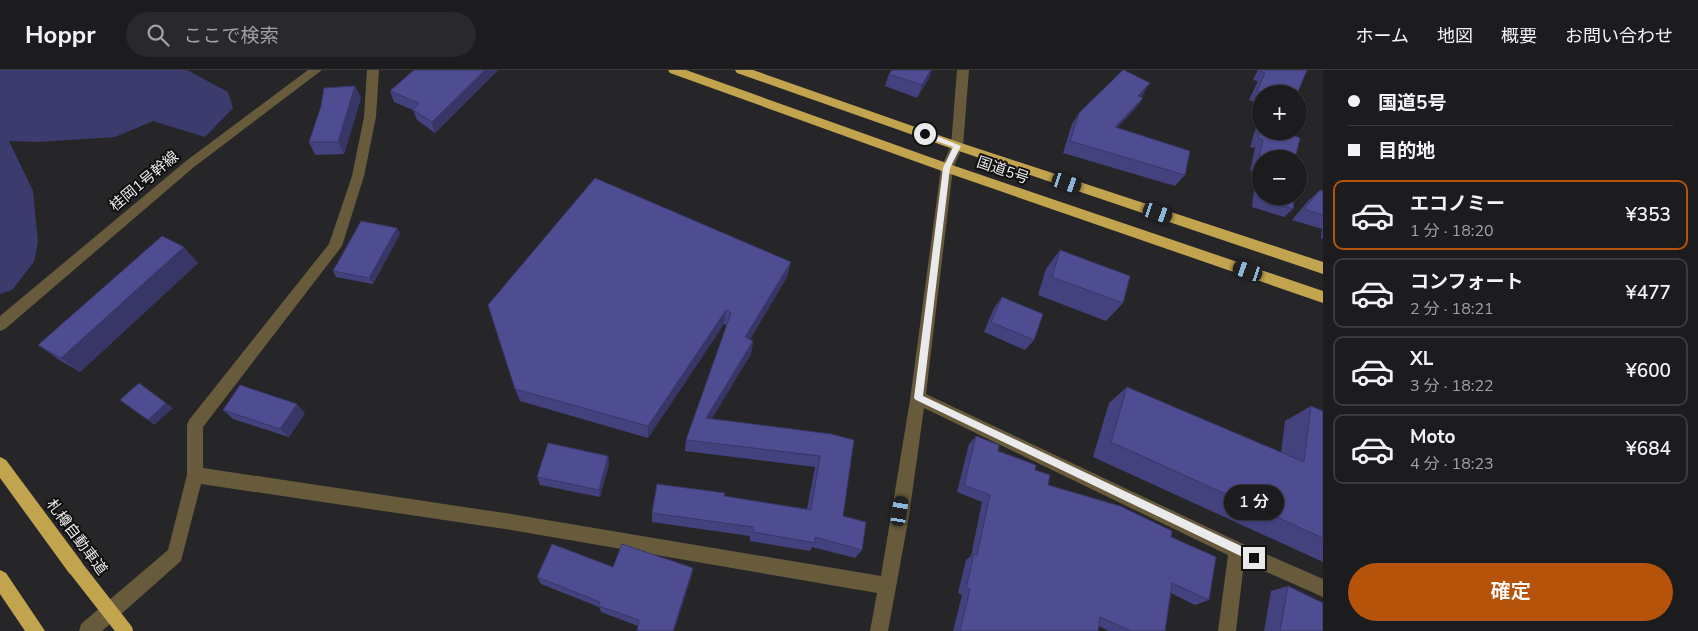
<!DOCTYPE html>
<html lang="ja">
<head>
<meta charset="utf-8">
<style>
	body { margin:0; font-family:"Nunito Sans","Noto Sans JP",sans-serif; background:#29292c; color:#f1f3f6; height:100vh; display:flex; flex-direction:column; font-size:19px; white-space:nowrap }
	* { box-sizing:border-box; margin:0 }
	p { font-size:16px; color:#a0a1a4 }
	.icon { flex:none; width:28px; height:28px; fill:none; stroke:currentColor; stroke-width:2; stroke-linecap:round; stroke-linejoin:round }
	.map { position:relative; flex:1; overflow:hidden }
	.drawer { display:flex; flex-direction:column; background:#1c1c1f; width:375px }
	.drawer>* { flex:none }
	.top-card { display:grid; align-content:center; height:110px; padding:0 25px; background:#1c1c1f }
	.fabs { position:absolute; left:1252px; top:15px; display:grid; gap:10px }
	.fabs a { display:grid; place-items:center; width:55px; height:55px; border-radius:50%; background:#1c1c1f; box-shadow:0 1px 4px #0004,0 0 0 1px #3a3a3d; font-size:25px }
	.end { position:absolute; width:22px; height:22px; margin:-11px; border:6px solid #eaeaec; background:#111; box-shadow:0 0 0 2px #111 }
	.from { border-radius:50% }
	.bubble { position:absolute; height:35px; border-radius:18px; background:#1c1c1f; box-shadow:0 1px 4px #0004,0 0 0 1px #3a3a3d; font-size:16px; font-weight:600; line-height:35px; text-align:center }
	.car { position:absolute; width:15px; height:30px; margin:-15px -8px; border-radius:6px; box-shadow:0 0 4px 1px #0007; background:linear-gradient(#222 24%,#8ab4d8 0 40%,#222 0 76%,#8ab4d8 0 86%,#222 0) }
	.top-card b { display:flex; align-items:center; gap:18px; height:48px; font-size:19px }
	.top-card b+b { border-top:1px solid #3a3a3d }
	.top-card i { width:12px; height:12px; background:#f1f3f6 }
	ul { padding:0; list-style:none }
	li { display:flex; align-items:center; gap:15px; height:70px; margin:0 10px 8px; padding:0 15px; border:2px solid #3a3a3d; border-radius:10px }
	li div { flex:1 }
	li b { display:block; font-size:19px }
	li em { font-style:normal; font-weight:600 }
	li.active { border-color:#b45309 }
	li>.icon { width:45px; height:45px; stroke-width:1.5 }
	.primary-button { display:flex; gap:10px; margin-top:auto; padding:10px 25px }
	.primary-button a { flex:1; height:58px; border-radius:30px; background:#b45309; color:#fff; font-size:20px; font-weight:600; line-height:58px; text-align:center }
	header { display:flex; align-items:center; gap:30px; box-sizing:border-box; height:70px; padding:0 25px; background:#1c1c1f; border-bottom:1px solid #3a3a3d }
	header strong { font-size:24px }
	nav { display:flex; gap:28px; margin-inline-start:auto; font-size:18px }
	.search { width:350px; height:45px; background:#29292c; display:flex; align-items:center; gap:12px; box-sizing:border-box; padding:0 18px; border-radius:28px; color:#a0a1a4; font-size:19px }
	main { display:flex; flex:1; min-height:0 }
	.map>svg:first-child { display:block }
	.green { fill:#3b3b6d }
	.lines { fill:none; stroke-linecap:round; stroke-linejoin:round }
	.minor { fill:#675b3b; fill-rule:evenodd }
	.highway { fill:#c2a34e; fill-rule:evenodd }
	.highway-bridge { stroke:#c2a34e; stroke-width:16 }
	.wall { fill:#43427e }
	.shaded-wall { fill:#373666 }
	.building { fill:#4e4d92; stroke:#373666 }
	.route { fill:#eaeaec }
	.labels { text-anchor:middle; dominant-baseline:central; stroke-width:4; stroke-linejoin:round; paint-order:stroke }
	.street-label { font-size:15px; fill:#eaeaec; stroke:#0f0f10 }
</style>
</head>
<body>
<header>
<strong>Hoppr</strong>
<div class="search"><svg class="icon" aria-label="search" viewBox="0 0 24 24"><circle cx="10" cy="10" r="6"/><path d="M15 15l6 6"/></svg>ここで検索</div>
<nav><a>ホーム</a><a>地図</a><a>概要</a><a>お問い合わせ</a></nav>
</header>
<main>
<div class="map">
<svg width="1323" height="561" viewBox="0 0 1323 561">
	<rect width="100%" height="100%" fill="#262629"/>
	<path class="green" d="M0,0h187l41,22 5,16 -28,29 -52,-16 -38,16 -76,5 -30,-1 24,50 5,51 -4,20 -22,28 -12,4z"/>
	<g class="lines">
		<g class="minor">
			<path d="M308,0h14l-128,97 -189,162 -5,2v-15l186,-155z"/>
			<path d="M367,0h12l-3,47 -12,59 -22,70 -139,181v41l308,46 370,62 29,-176 31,-232 10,-22 6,-76h12l-6,76 -10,22 -27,226 317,150 80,35v18l-79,-35 -8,69h-18l10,-76 -304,-147 -15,108 -21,115h-18l7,-38 -366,-63 -310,-46 -20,77 -79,70h-23l2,-7 87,-74 19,-75v-50l2,-5 140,-176 23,-68 12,-59z"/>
		</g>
		<g class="highway">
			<path d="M668,0h18l266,95 371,126v12l-381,-132 -272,-98z"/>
			<path d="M735,0h18l208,73 362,119v12l-370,-125 -216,-76z"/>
			<path d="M0,387l6,3 75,101 3,6 -3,6 -6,3 -6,-3 -69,-95z"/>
			<path d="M0,500l6,3 39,58h-20l-25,-37z"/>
		</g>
		<path class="highway-bridge" d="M75,497l50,64"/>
	</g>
	<g class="wall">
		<path d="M414,0h84l-63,63 -18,-13 -4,-10 -19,-8 -4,-11z"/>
		<path d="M1258,0h49l-10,24h-36v37h32l-32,28v37l32,13 -9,8 -32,-10 4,-34 -6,-2 5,-23 -5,-1 7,-23 -5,-2 9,-18 -12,-4 9,-19 -5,-1z"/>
		<path d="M889,4l40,4 -12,20 -32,-12z"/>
		<path d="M1143,25l-2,2 2,1 -8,11 -18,19 68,47 -10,11 -112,-33 9,-29 7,-11z"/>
		<path d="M361,28l-17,56 -29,1 -6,-13z"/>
		<path d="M1320,120l3,1v48l-2,-1 1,-9 -30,-9 16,-19z"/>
		<path d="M397,158l3,6 -27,50 -37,-7 -3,-6z"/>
		<path d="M1060,180l63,53 -17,18 -68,-26 8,-26z"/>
		<path d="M791,192l-4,15 -37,62 3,2 -2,13 -40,65 120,15 12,82 19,34 -7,8 -43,-11 -2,4 -60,-10v-5l-98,-14v-9l72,-17 83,13 8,-42 -130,-16 1,-11 41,-114 -3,-2 -76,114 -128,-37 -5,-12z"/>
		<path d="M198,193l-118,109 -22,-13 -20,-14z"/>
		<path d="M1002,227l32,43 -9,10 -41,-18 10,-24z"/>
		<path d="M1127,317l154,66 4,-32 26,-15 12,5v151l-230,-105 16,-54z"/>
		<path d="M223,340l82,3 -16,24 -56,-18z"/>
		<path d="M976,366l22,15 37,19 13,15 123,52 38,63 -14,5 -24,-12 -6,38h-56l-10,-5 -1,5h-145l9,-36 -4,-2 8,-33 5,-4 11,-54 -25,-10 12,-48z"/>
		<path d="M608,386l1,8 -9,33 -60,-12 -3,-8z"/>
		<path d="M613,497l79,8 -54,51 -37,-14 -2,-5 -58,-23 -4,-7z"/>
		<path d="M1288,516l35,45h-59l7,-40z"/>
	</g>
	<g class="shaded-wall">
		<path d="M485,0h13l-63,63 -3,-11z"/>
		<path d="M931,0h1l-3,8 -12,20 5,-13z"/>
		<path d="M1150,13l-7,12 -13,12 8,-11z"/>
		<path d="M355,16l6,12 -17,56 -6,-12z"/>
		<path d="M1143,28l-8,11 -28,29 8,-11z"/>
		<path d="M397,158l3,6 -27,50 -4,-6z"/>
		<path d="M184,177l14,16 -118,109 -19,-14z"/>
		<path d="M791,192l-4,15 -44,74 2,-14z"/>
		<path d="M726,240l-2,14 -76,114v-12z"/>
		<path d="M753,271l-2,13 -46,76 1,-12z"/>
		<path d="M166,333l7,5 -19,17 -6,-5z"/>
		<path d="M297,334l8,9 -16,24 -9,-8z"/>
		<path d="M608,386l1,8 -9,33 -1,-7z"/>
		<path d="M693,498l-1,7 -18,56h-1z"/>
	</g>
	<g class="building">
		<path d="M414,0h71l-53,52 -19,-12 6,-7 -29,-12z"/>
		<path d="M892,0h39l-9,15 -33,-11z"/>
		<path d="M1123,0h1l26,13 -12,13 5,2 -28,29 75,24 -5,24 -115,-34 9,-28z"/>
		<path d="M1261,0h46l-10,24h-32l-8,-3 8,-18 -5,-2z"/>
		<path d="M355,16l-17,56h-29l12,-36 3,-18z"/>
		<path d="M1261,57v4h32l-2,3 9,4 -5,21h-34v5l-3,-1 5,-23 -5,-2z"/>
		<path d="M1299,92h1l-1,11z"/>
		<path d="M595,108l196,84 -46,75 8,4 -47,77 125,16 23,6 -11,76 23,6 -4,28 -47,-13v6l-62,-11v-5l-101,-14 5,-29 68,9 -1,3 87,14 9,-54 -134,-16 45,-127 -5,-3 -78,116 -133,-37 -27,-84z"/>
		<path d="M1320,120l3,1v24l-19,-6z"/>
		<path d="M1261,122v4h34l-2,13 -32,-10z"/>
		<path d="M361,151l36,7 -28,50 -36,-7z"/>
		<path d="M162,166l22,11 -123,111 -23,-13z"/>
		<path d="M1060,180l70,26 -7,27 -71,-26z"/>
		<path d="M1002,227l41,17 -9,26 -43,-18z"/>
		<path d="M139,313l27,20 -18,17 -28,-20z"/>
		<path d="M240,315l57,19 -17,25 -57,-19z"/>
		<path d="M1127,317l177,75 7,-56 12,5v127l-212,-96z"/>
		<path d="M976,366l23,9 -1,6 38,14 -1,5 15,5 -2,10 72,21 52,25 -1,6 45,20 -7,43 -37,-17 -7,48h-34l-31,-14 -2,14h-138l10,-42 -4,-1 8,-34 3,1 13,-60 -26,-10z"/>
		<path d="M548,373l60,13 -9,34 -62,-13z"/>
		<path d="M552,474l61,23 9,-23 71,24 -20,63h-36l2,-11 -40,-14 1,-4 -63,-25z"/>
		<path d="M1288,516l35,17v28h-43z"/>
	</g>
	<path class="route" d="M922,62h5l34,14 -11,22 -27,228 335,158v7h-7l-335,-161 -2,-2 29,-230 10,-21 -31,-11z"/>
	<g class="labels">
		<g class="street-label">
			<text transform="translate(1003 100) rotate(19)">国道5号</text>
			<text transform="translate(144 111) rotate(-40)">桂岡1号幹線</text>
			<text transform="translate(77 467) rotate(53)">札樽自動車道</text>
		</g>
	</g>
</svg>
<div class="fabs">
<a>+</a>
<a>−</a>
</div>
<i class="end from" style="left:925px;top:64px"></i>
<i class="end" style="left:1254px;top:488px"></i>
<div class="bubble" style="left:1224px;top:415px;width:60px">1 分</div>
<i class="car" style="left:1067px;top:113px;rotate:109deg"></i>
<i class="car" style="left:1158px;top:143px;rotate:109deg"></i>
<i class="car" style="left:1248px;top:201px;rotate:289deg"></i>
<i class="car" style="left:900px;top:441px;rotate:9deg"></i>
</div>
<section class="drawer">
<div class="top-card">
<b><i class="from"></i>国道5号</b>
<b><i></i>目的地</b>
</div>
<ul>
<li class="active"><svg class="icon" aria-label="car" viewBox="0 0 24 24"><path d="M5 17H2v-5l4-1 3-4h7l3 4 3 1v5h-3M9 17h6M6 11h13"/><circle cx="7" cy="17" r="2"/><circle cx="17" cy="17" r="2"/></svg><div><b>エコノミー</b><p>1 分 · 18:20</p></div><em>¥353</em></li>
<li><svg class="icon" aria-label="car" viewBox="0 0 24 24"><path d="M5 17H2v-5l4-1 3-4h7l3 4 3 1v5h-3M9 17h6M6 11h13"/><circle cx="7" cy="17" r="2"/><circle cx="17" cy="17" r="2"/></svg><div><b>コンフォート</b><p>2 分 · 18:21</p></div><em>¥477</em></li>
<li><svg class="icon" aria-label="car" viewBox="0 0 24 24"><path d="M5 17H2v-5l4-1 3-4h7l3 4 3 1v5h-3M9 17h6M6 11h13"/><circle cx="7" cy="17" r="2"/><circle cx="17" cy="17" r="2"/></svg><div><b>XL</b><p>3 分 · 18:22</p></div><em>¥600</em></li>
<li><svg class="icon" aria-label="car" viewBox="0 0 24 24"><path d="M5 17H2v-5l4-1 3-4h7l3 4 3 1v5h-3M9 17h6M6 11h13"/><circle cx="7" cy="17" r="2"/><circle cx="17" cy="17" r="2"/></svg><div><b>Moto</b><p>4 分 · 18:23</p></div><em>¥684</em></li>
</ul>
<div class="primary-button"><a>確定</a></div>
</section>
</main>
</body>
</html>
